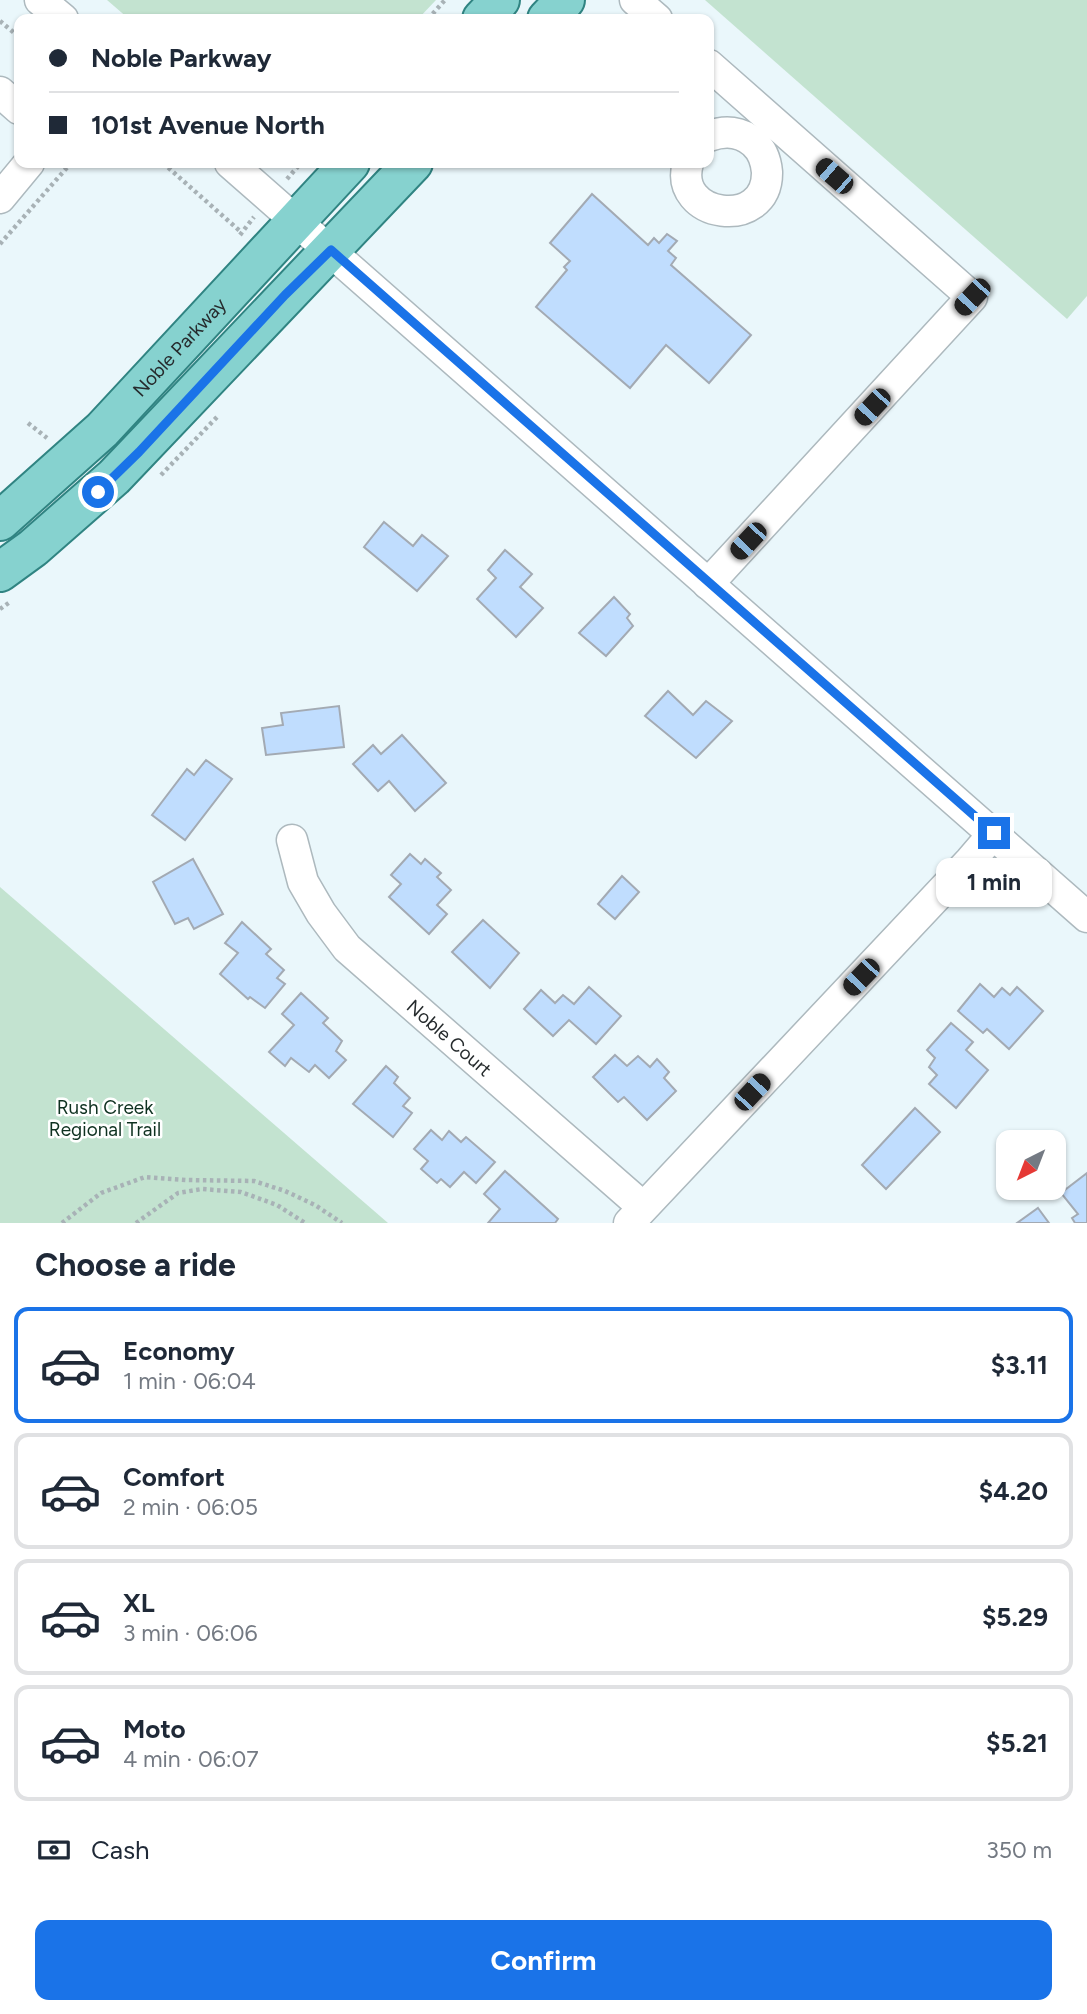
<!DOCTYPE html>
<html lang="en">
<head>
<meta charset="utf-8">
<style>
	body { margin:0; font-family:Figtree,sans-serif; background:#f6f6f7; color:#1f2937; height:100vh; display:flex; flex-direction:column; font-size:26px; white-space:nowrap }
	* { box-sizing:border-box; margin:0 }
	p { font-size:23px; color:#747a83 }
	.icon { flex:none; width:38px; height:38px; fill:none; stroke:currentColor; stroke-width:2; stroke-linecap:round; stroke-linejoin:round }
	.map { position:relative; height:1223px; overflow:hidden }
	.drawer { display:flex; flex-direction:column; background:#fff; flex:1 }
	.drawer>* { flex:none }
	.guide { position:absolute; left:14px; top:14px; width:700px; height:154px; border-radius:14px; box-shadow:0 2px 5px #0004; display:grid; align-content:center; height:154px; padding:0 35px; background:#fff }
	.needle { width:46px; rotate:222deg }
	.controls { position:absolute; left:996px; top:1130px; display:grid; gap:14px }
	.controls a { display:grid; place-items:center; width:70px; height:70px; border-radius:14px; background:#fff; box-shadow:0 2px 5px #0004; font-size:35px }
	.end { position:absolute; width:32px; height:32px; margin:-16px; border:9px solid #1a73e8; background:#fff; box-shadow:0 0 0 4px #fff }
	.from { border-radius:50% }
	.bubble { position:absolute; height:49px; border-radius:14px; background:#fff; box-shadow:0 2px 5px #0004; font-size:23px; font-weight:700; line-height:49px; text-align:center }
	.car { position:absolute; width:21px; height:42px; margin:-21px -10px; border-radius:9px; box-shadow:0 0 5px 2px #0007; background:linear-gradient(#222 24%,#8ab4d8 0 40%,#222 0 76%,#8ab4d8 0 86%,#222 0) }
	.guide b { display:flex; align-items:center; gap:24px; height:66px; font-size:26px }
	.guide b+b { border-top:2px solid #e0e1e3 }
	.guide i { width:18px; height:18px; background:#1f2937 }
	ul { padding:0; list-style:none }
	li { display:flex; align-items:center; gap:21px; height:116px; margin:0 14px 10px; padding:0 21px; border:4px solid #e0e1e3; border-radius:14px }
	li div { flex:1 }
	li b { display:block; font-size:26px }
	li em { font-style:normal; font-weight:700 }
	li.selected { border-color:#1a73e8 }
	li>.icon { width:63px; height:63px; stroke-width:1.5 }
	h2 { padding:0 35px; font-size:32px; line-height:84px }
	.pay { display:flex; align-items:center; gap:18px; height:77px; padding:0 35px; font-size:26px }
	.pay p { margin-inline-start:auto }
	.button { display:flex; gap:14px; margin-top:auto; padding:14px 35px }
	.button a { flex:1; height:80px; border-radius:14px; background:#1a73e8; color:#fff; font-size:28px; font-weight:700; line-height:80px; text-align:center }
	.map>svg:first-child { display:block }
	.green { fill:#c3e3d0 }
	.building { fill:#c0ddfe; stroke:#a3aab3; stroke-width:2 }
	.lines { fill:none; stroke-linecap:round; stroke-linejoin:round }
	.minor-casing { stroke:#adb9be; stroke-width:33 }
	.major-casing { stroke:#308482; stroke-width:42 }
	.path { stroke:#a8b2b6; stroke-width:4.5; stroke-dasharray:3.5 3.5; stroke-linecap:butt }
	.minor { stroke:#fff; stroke-width:30 }
	.major { stroke:#86d2cf; stroke-width:38 }
	.route { stroke:#1a73e8; stroke-width:9 }
	.labels { text-anchor:middle; dominant-baseline:central; stroke-width:5; stroke-linejoin:round; paint-order:stroke }
	.street-label { font-size:19px; fill:#262b2d; stroke:#fff }
	.park-label { font-size:19px; fill:#0e3120; stroke:#fff }
</style>
</head>
<body>
<div class="map">
<svg width="1087" height="1223" viewBox="0 0 1087 1223">
	<rect width="100%" height="100%" fill="#eaf7fb"/>
	<g class="green">
		<path d="M107,0h329l-18,19h-289z"/>
		<path d="M705,0h382v296l-20,23z"/>
		<path d="M0,887l388,336h-388z"/>
	</g>
	<g class="building">
		<path d="M592,194l56,51 6,-7 5,5 8,-9 10,7 -9,10 8,7 -5,7 80,70 -42,48 -43,-38 -36,43 -94,-81 31,-37 -3,-3 6,-6 -20,-18z"/>
		<path d="M384,522l29,24 9,-11 26,21 -31,35 -53,-44z"/>
		<path d="M505,550l27,24 -12,13 23,21 -27,29 -39,-38 19,-21 -8,-8z"/>
		<path d="M614,597l16,17 -3,4 6,8 -27,30 -27,-23z"/>
		<path d="M668,691l25,24 13,-14 26,20 -36,37 -51,-42z"/>
		<path d="M339,706l5,41 -78,8 -4,-27 21,-3 -2,-12z"/>
		<path d="M402,735l44,48 -31,28 -26,-30 -11,10 -25,-27 20,-19 8,9z"/>
		<path d="M206,760l26,19 -47,61 -33,-25 35,-46 7,6z"/>
		<path d="M410,854l11,10 4,-5 16,14 -4,4 14,13 -14,15 10,9 -18,20 -40,-37 12,-13 -10,-9z"/>
		<path d="M193,859l30,55 -29,15 -6,-11 -13,6 -22,-42z"/>
		<path d="M622,876l17,16 -24,27 -17,-15z"/>
		<path d="M483,920l36,33 -29,35 -38,-36z"/>
		<path d="M242,922l29,27 -5,5 18,16 -7,8 8,6 -20,24 -15,-11 -2,2 -28,-25 18,-21 -13,-10z"/>
		<path d="M980,984l14,13 8,-9 8,7 7,-8 26,24 -34,38 -22,-20 -4,4 -25,-22z"/>
		<path d="M589,987l32,29 -25,28 -27,-24 -16,16 -29,-27 17,-19 14,13 8,-8 11,9z"/>
		<path d="M301,993l27,25 -5,5 19,18 -6,10 10,9 -17,18 -14,-13 -6,7 -18,-14 -6,8 -16,-14 25,-27 -12,-11z"/>
		<path d="M951,1023l22,19 -7,8 22,20 -32,38 -27,-24 8,-9 -8,-8 6,-9 -8,-8z"/>
		<path d="M615,1055l12,11 11,-10 12,11 7,-8 12,13 -5,6 12,13 -29,29 -23,-23 -6,5 -25,-25z"/>
		<path d="M386,1066l12,11 -4,6 16,15 -7,8 9,7 -19,24 -40,-33z"/>
		<path d="M915,1108l25,24 -54,57 -24,-24z"/>
		<path d="M431,1130l11,10 7,-9 12,11 5,-5 29,25 -19,21 -12,-11 -14,15 -9,-8 -4,4 -16,-14 7,-8 -14,-12z"/>
		<path d="M505,1171l53,48 -3,4h-67l12,-14 -16,-15z"/>
		<path d="M1087,1173v50h-12l-3,-5 6,-4 -17,-21z"/>
		<path d="M1038,1208l11,15h-32z"/>
	</g>
	<g class="lines">
		<defs>
			<g id="minor">
				<path d="M40,0l23,19"/>
				<path d="M635,0l22,19"/>
				<path d="M0,92l19,17"/>
				<path d="M230,163l857,754"/>
				<path d="M688,163c-16,55 80,69 79,9 -1,-11 -5,-22 -13,-29 -13,-12 -29,-13 -45,-7"/>
				<path d="M0,198l29,-35"/>
				<path d="M708,584l264,-287 -263,-232"/>
				<path id="s1" d="M292,840l11,42 18,31 26,35 296,259"/>
				<path d="M629,1223l341,-362 24,-28"/>
			</g>
			<g id="major">
				<path d="M482,19l18,-19"/>
				<path d="M547,19l18,-19"/>
				<path id="s2" d="M0,521l102,-91 248,-267"/>
				<path d="M0,572l33,-24 81,-71 299,-314"/>
			</g>
		</defs>
		<use href="#minor" class="minor-casing"/>
		<use href="#major" class="major-casing"/>
		<g class="path">
			<path d="M428,19l17,-19"/>
			<path d="M0,21l19,16"/>
			<path d="M163,163l78,69"/>
			<path d="M287,179l14,-16"/>
			<path d="M240,235l14,-18"/>
			<path d="M0,244l71,-81"/>
			<path d="M28,423l19,15"/>
			<path d="M161,475l57,-59"/>
			<path d="M0,609l10,-7"/>
			<path d="M62,1223l39,-30 44,-16 42,3 67,1 31,10 30,14 27,18"/>
			<path d="M136,1223l42,-30 24,-4 39,3 36,13 28,18"/>
		</g>
		<use href="#minor" class="minor"/>
		<use href="#major" class="major"/>
	</g>
	<g class="lines">
		<path class="route" d="M98,492l41,-40 146,-157 46,-45 663,583"/>
	</g>
	<g class="labels">
		<g class="street-label">
			<text stroke="none"><textPath href="#s2" startOffset="250">Noble Parkway</textPath></text>
			<text stroke="none"><textPath href="#s1" startOffset="259">Noble Court</textPath></text>
		</g>
		<g class="park-label">
			<text x="105" y="1107">Rush Creek<tspan x="105" dy="22">Regional Trail</tspan></text>
		</g>
	</g>
</svg>
<div class="controls">
<a><svg class="needle" viewBox="-14 -14 28 28"><path d="M0-13l5 13h-10z" fill="#e53935"/><path d="M0 13l5-13h-10z" fill="#747a83"/></svg></a>
</div>
<i class="end from" style="left:98px;top:492px"></i>
<i class="end" style="left:994px;top:833px"></i>
<div class="bubble" style="left:936px;top:858px;width:116px">1 min</div>
<i class="car" style="left:834px;top:176px;rotate:311deg"></i>
<i class="car" style="left:972px;top:297px;rotate:223deg"></i>
<i class="car" style="left:872px;top:407px;rotate:223deg"></i>
<i class="car" style="left:748px;top:541px;rotate:223deg"></i>
<i class="car" style="left:861px;top:977px;rotate:224deg"></i>
<i class="car" style="left:752px;top:1092px;rotate:43deg"></i>
<div class="guide">
<b><i class="from"></i>Noble Parkway</b>
<b><i></i>101st Avenue North</b>
</div>
</div>
<section class="drawer">
<h2>Choose a ride</h2>
<ul>
<li class="selected"><svg class="icon" aria-label="car" viewBox="0 0 24 24"><path d="M5 17H2v-5l4-1 3-4h7l3 4 3 1v5h-3M9 17h6M6 11h13"/><circle cx="7" cy="17" r="2"/><circle cx="17" cy="17" r="2"/></svg><div><b>Economy</b><p>1 min · 06:04</p></div><em>$3.11</em></li>
<li><svg class="icon" aria-label="car" viewBox="0 0 24 24"><path d="M5 17H2v-5l4-1 3-4h7l3 4 3 1v5h-3M9 17h6M6 11h13"/><circle cx="7" cy="17" r="2"/><circle cx="17" cy="17" r="2"/></svg><div><b>Comfort</b><p>2 min · 06:05</p></div><em>$4.20</em></li>
<li><svg class="icon" aria-label="car" viewBox="0 0 24 24"><path d="M5 17H2v-5l4-1 3-4h7l3 4 3 1v5h-3M9 17h6M6 11h13"/><circle cx="7" cy="17" r="2"/><circle cx="17" cy="17" r="2"/></svg><div><b>XL</b><p>3 min · 06:06</p></div><em>$5.29</em></li>
<li><svg class="icon" aria-label="car" viewBox="0 0 24 24"><path d="M5 17H2v-5l4-1 3-4h7l3 4 3 1v5h-3M9 17h6M6 11h13"/><circle cx="7" cy="17" r="2"/><circle cx="17" cy="17" r="2"/></svg><div><b>Moto</b><p>4 min · 06:07</p></div><em>$5.21</em></li>
</ul>
<div class="pay"><svg class="icon" aria-label="cash" viewBox="0 0 24 24"><path d="M3 7h18v10H3z"/><circle cx="12" cy="12" r="2"/></svg>Cash<p>350 m</p></div>
<div class="button"><a>Confirm</a></div>
</section>
</body>
</html>
